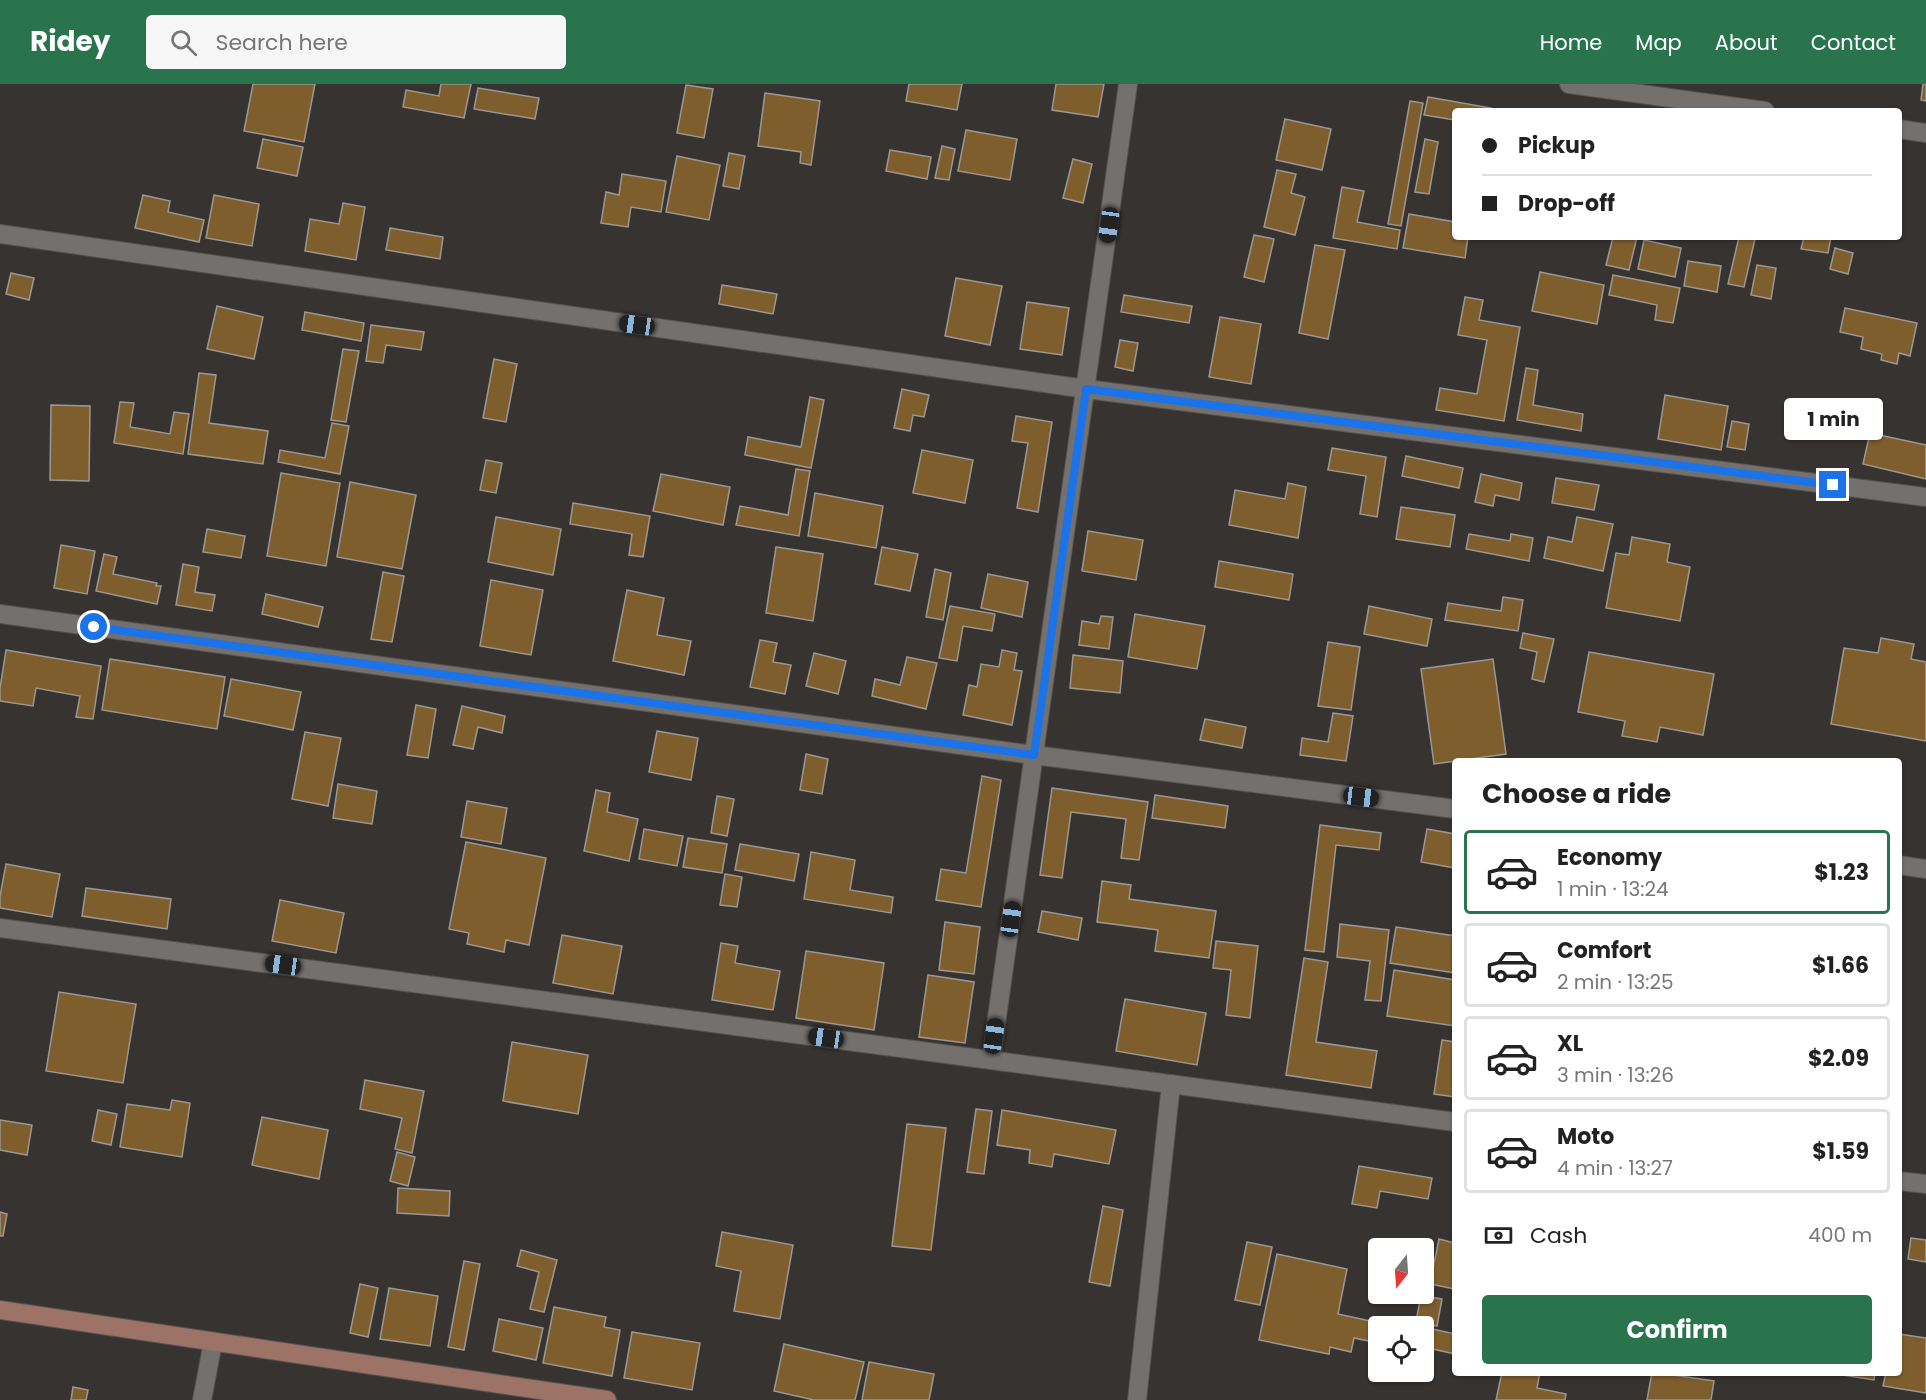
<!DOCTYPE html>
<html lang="en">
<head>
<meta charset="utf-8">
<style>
	body { margin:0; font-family:Poppins,sans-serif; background:#f6f6f6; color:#222; height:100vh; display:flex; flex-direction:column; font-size:22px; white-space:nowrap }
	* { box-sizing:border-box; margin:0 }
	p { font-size:20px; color:#767676 }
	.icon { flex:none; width:33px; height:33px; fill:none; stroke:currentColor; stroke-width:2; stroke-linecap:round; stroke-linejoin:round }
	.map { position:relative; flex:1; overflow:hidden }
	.sheet { position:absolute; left:1452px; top:674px; width:450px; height:618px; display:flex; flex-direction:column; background:#fff; border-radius:6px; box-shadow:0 2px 4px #0004 }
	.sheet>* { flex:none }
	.banner { position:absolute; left:1452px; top:24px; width:450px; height:132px; border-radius:6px; box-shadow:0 2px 4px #0004; display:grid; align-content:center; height:132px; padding:0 30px; background:#fff }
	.needle { width:39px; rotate:197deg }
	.controls { position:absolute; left:1368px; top:1154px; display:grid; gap:12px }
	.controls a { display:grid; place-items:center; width:66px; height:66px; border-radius:6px; background:#fff; box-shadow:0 2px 4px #0004; font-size:30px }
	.end { position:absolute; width:27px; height:27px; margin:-14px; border:8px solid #1a73e8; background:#fff; box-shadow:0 0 0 3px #fff }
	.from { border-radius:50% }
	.bubble { position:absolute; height:42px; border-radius:6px; background:#fff; box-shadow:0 2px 4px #0004; font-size:20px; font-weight:700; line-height:42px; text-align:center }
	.car { position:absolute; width:18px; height:36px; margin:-18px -9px; border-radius:8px; box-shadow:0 0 4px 2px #0007; background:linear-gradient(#222 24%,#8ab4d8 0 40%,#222 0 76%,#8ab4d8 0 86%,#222 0) }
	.banner b { display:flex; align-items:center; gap:21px; height:57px; font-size:22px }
	.banner b+b { border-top:2px solid #e0e0e0 }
	.banner i { width:15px; height:15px; background:#222 }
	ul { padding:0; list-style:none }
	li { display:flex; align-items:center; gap:18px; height:84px; margin:0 12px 9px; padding:0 18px; border:3px solid #e0e0e0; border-radius:6px }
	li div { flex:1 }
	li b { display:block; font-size:22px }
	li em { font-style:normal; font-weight:700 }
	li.selected { border-color:#2a744d }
	li>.icon { width:54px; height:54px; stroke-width:1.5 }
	h2 { padding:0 30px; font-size:27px; line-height:72px }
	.pay { display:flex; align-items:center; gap:15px; height:66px; padding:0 30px; font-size:22px }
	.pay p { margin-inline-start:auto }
	.primary-button { display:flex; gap:12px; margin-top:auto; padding:12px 30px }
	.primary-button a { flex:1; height:69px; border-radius:6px; background:#2a744d; color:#fff; font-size:24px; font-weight:700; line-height:69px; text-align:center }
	header { display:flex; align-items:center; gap:36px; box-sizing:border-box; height:84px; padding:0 30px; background:#2a744d; color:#fff }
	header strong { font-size:28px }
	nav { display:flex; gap:33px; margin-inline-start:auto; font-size:21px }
	.search { width:420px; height:54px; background:#f6f6f6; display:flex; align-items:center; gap:15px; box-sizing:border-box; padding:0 21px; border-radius:6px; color:#767676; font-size:22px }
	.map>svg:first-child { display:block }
	.building { fill:#7f5e2e; stroke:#9b9894; stroke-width:1.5 }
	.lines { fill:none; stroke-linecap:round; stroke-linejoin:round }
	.minor-casing { stroke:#545250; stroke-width:20 }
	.secondary-casing { stroke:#545250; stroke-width:20 }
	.minor { stroke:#74706d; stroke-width:18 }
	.secondary { stroke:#9d7368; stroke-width:18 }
	.route { stroke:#1a73e8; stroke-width:8 }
</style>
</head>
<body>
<header>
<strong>Ridey</strong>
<div class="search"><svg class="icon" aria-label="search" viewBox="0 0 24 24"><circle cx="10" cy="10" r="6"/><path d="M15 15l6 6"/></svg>Search here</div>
<nav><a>Home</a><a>Map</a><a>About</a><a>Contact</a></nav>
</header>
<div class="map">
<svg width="1926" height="1316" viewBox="0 0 1926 1316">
	<rect width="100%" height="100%" fill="#373331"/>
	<g class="building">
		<path d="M253,0h62l-11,58 -60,-11z"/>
		<path d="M441,0h30l-7,34 -61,-11 3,-17 33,6z"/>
		<path d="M909,0h53l-5,26 -51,-9z"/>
		<path d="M1056,0h48l-6,33 -46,-7z"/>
		<path d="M1923,0h3v17l-5,-1z"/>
		<path d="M686,1l27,4 -9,49 -27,-5z"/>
		<path d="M478,4l61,10 -4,21 -61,-10z"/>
		<path d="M765,9l55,8 -9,64 -11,-2 1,-11 -43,-6z"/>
		<path d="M1428,13l63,11 -1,3h-35v9l-31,-5z"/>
		<path d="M1410,17l13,2 -22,123 -13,-2z"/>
		<path d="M1285,35l46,10 -9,41 -46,-10z"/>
		<path d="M966,46l51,9 -7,41 -52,-9z"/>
		<path d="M263,55l40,8 -6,29 -40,-8z"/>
		<path d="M1425,55l13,3 -9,52 -14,-2z"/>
		<path d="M942,62l13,3 -6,31 -14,-2z"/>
		<path d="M890,66l41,7 -4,22 -41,-8z"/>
		<path d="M729,69l16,3 -6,33 -16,-3z"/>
		<path d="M677,72l43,9 -11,55 -43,-8z"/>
		<path d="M1073,75l19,5 -9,39 -20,-5z"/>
		<path d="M1277,86l19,4 -5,19 14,4 -10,38 -31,-8z"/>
		<path d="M622,90l44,7 -5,31 -30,-5 -3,20 -27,-4 5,-31 13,3z"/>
		<path d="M1342,103l22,4 -7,31 43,8 -3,19 -64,-11z"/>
		<path d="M143,111l27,6 -2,11 36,8 -5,22 -64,-14z"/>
		<path d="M214,111l45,9 -7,42 -46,-8z"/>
		<path d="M343,119l22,4 -9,53 -51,-9 5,-32 29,5z"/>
		<path d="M1409,130l46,8v15h13l-3,21 -62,-10z"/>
		<path d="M390,144l53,9 -3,22 -54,-9z"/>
		<path d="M1254,151l20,4 -10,43 -20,-5z"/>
		<path d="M1613,153h24l-8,33 -23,-5z"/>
		<path d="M1739,153l16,2 -11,48 -16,-3z"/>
		<path d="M1804,153h27l-3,16 -27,-4z"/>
		<path d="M1644,156l37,8 -6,29 -37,-8z"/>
		<path d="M1315,161l30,5 -17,89 -29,-6z"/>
		<path d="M1835,164l18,5 -5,21 -18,-5z"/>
		<path d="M1688,177l33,5 -4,26 -33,-6z"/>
		<path d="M1757,181l19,3 -5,31 -20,-4z"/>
		<path d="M1540,188l64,13 -7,39 -65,-13z"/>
		<path d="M11,189l23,5 -5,22 -23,-6z"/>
		<path d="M1613,191l67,13 -7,35 -18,-3 2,-15 -48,-10z"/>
		<path d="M956,194l46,8 -12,59 -45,-9z"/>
		<path d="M722,201l55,9 -4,20 -54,-10z"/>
		<path d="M1124,211l68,11 -3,17 -68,-11z"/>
		<path d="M1465,213l18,3 -4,20 41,7 -16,94 -68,-11 4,-22 37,6 10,-54 -29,-5z"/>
		<path d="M1027,218l42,6 -7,47 -42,-6z"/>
		<path d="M217,222l46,11 -9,42 -47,-10z"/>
		<path d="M1845,224l72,15 -7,33 -11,-3 -2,11 -16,-4 1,-6 -21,-5 2,-12 -23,-5z"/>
		<path d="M305,228l59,11 -3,18 -59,-11z"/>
		<path d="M1220,233l41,7 -10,60 -42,-7z"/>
		<path d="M371,241l53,7 -3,18 -35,-5 -3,18 -17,-2z"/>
		<path d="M1120,256l18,3 -5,28 -18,-4z"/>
		<path d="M343,265l16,2 -13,71 -15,-2z"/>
		<path d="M494,275l23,5 -11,58 -23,-4z"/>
		<path d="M1526,284l12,2 -5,35 50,9 -2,17 -64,-11z"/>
		<path d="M199,289l17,2 -7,48 59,8 -5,33 -75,-10z"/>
		<path d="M902,305l27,6 -5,22 -11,-2 -3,16 -16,-3z"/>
		<path d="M1665,311l63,11 -7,44 -63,-11z"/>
		<path d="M810,313l14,3 -13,68 -66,-13 3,-18 53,10z"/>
		<path d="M120,318l14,1 -4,24 40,7 4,-22 15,2 -6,40 -69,-11z"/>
		<path d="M51,321l39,1 -1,75 -39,-1z"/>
		<path d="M1016,332l36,6 -14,90 -21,-4 11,-65 -16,-2z"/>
		<path d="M1732,337l17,3 -4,26 -18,-3z"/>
		<path d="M332,339l17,3 -9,48 -62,-12 2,-12 45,8z"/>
		<path d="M1870,349l56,12v34l-63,-15z"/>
		<path d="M1332,364l54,9 -9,60 -17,-3 6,-38 -38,-6z"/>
		<path d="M922,366l51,10 -8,43 -52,-10z"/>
		<path d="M1406,372l57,12 -4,20 -57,-12z"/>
		<path d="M486,376l16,3 -6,30 -16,-3z"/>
		<path d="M796,385l14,2 -11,65 -63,-11 4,-19 48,9z"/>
		<path d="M281,389l59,10 -14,83 -59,-10z"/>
		<path d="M661,390l69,13 -7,38 -70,-14z"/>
		<path d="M1481,390l41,9 -3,17 -24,-5 -2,11 -18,-4z"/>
		<path d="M1556,394l43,7 -5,25 -42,-7z"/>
		<path d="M350,398l66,13 -14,74 -65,-12z"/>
		<path d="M1288,399l18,4 -8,51 -69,-13 6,-35 50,9z"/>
		<path d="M815,409l68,13 -7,42 -68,-12z"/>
		<path d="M573,419l77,13 -7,41 -14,-2 3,-21 -62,-10z"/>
		<path d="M1401,423l54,8 -5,32 -54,-8z"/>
		<path d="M496,433l65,12 -8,46 -65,-13z"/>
		<path d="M1577,433l36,7 -10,47 -59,-13 4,-21 24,5z"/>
		<path d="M207,445l38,7 -4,22 -38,-6z"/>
		<path d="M1088,447l55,9 -7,40 -54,-9z"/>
		<path d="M1469,450l41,7 1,-7 22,4 -4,23 -63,-12z"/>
		<path d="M1632,453l38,7 -3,18 23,5 -10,54 -74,-13 10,-55 13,2z"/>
		<path d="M61,461l34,6 -8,43 -33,-6z"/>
		<path d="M776,463l47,7 -10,67 -47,-8z"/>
		<path d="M882,463l36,7 -8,37 -35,-7z"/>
		<path d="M104,470l13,3 -4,17 44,9 -1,3h5l-4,18 -61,-13z"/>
		<path d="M1219,477l74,13 -4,26 -74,-13z"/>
		<path d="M183,480l16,3 -4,25 20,3 -3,16 -36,-6z"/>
		<path d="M935,485l16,4 -8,47 -17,-3z"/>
		<path d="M383,488l21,4 -12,66 -21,-3z"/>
		<path d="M988,490l40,8 -6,35 -41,-9z"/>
		<path d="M491,496l52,10 -12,65 -51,-9z"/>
		<path d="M627,506l37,8 -7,37 34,6 -7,34 -71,-14z"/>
		<path d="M266,510l57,13 -5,20 -56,-13z"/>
		<path d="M1503,513l20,3 -5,31 -73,-11 3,-17 53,8z"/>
		<path d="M950,522l45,8 -3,17 -29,-5 -6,35 -18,-3z"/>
		<path d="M1369,522l63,13 -5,27 -63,-12z"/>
		<path d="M1135,530l70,12 -8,43 -69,-12z"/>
		<path d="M1101,532l12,1 -4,32 -30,-4 3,-24 17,3z"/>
		<path d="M1523,549l31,6 -10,43 -12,-3 5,-27 -17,-4z"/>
		<path d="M1881,554l33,6 -3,15 15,3v79l-95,-17 13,-76 34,5z"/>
		<path d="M760,556l17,3 -4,19 18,3 -6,29 -35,-7z"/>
		<path d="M1328,558l32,5 -9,63 -33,-4z"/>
		<path d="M6,566l95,16 -8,53 -17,-2 4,-21 -44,-8 -3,18 -33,-5v-13z"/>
		<path d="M1002,566l15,3 -3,17 8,1 -10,54 -49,-10 6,-30 8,2 4,-23 18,3z"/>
		<path d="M1589,568l125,22 -11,61 -43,-8 -3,15 -35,-6 3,-15 -47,-9z"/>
		<path d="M814,569l32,8 -8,33 -32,-8z"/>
		<path d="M1073,571l50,6 -3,32 -50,-5z"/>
		<path d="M907,573l30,6 -11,46 -54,-13 3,-17 25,6z"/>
		<path d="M110,575l115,18 -8,52 -115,-19z"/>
		<path d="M1493,575l13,95 -72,10 -13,-95z"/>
		<path d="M231,595l70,13 -8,38 -69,-14z"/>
		<path d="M416,621l20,4 -8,49 -21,-3z"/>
		<path d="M462,622l43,10 -3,17 -24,-6 -5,22 -20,-4z"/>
		<path d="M1333,629l20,3 -7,45 -46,-6 2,-17 26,4z"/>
		<path d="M1205,635l41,8 -4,21 -42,-8z"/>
		<path d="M657,647l41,7 -7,42 -42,-8z"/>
		<path d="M305,648l36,6 -13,68 -36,-7z"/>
		<path d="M806,670l22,5 -6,35 -22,-4z"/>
		<path d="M982,692l19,4 -20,127 -45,-7 5,-31 25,4z"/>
		<path d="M338,700l39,7 -5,33 -39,-6z"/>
		<path d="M1052,704l96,14 -9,58 -18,-2 5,-39 -55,-7 -9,66 -22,-3z"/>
		<path d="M596,706l14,3 -3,19 31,7 -9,42 -45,-10z"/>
		<path d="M1155,711l73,11 -3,22 -73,-10z"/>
		<path d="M717,712l17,3 -7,37 -16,-3z"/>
		<path d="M467,717l40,7 -6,36 -40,-7z"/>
		<path d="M1320,741l61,8 -2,17 -43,-5 -12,107 -19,-2z"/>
		<path d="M644,745l39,7 -6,30 -38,-7z"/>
		<path d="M1427,745l28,5v34l-34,-6z"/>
		<path d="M688,754l39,6 -5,29 -39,-6z"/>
		<path d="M466,758l80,16 -17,87 -23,-5 -2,12 -37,-8 2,-11 -20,-4z"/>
		<path d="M740,760l59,10 -5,27 -59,-11z"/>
		<path d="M811,768l44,8 -5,30 43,7 -2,16 -87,-14z"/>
		<path d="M6,780l54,10 -8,43 -52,-9v-12z"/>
		<path d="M725,790l17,3 -5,30 -17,-2z"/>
		<path d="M1102,797l29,4 -2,14 87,12 -7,47 -54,-7 3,-21 -61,-8z"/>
		<path d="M86,804l85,11 -4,30 -85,-13z"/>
		<path d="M280,816l64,13 -8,40 -64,-12z"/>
		<path d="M1042,827l40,7 -4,22 -40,-8z"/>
		<path d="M945,838l35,5 -6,47 -35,-4z"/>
		<path d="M1340,840l49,6 -8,71 -16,-1 5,-39 -33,-4z"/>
		<path d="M1396,843l59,9v37l-65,-10z"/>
		<path d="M562,851l60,11 -9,48 -60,-11z"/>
		<path d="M1216,857l42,5 -8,72 -24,-3 5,-45 -18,-2z"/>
		<path d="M721,859l17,3 -3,17 45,8 -7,39 -61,-10z"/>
		<path d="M806,867l78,12 -10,67 -78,-12z"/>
		<path d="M1304,874l24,4 -12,80 61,9 -6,37 -85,-13z"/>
		<path d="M1394,886l61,10v46l-68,-10z"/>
		<path d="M928,891l46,7 -9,61 -46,-6z"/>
		<path d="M59,908l77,12 -13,79 -77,-12z"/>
		<path d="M1125,915l81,14 -9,52 -81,-14z"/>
		<path d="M1442,956l13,2v55l-21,-3z"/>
		<path d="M512,958l76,13 -10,59 -75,-13z"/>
		<path d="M365,996l59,11 -12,62 -17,-4 7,-31 -42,-9z"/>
		<path d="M172,1016l18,3 -8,54 -62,-10 7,-43 43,6z"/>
		<path d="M976,1025l16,2 -8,63 -17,-2z"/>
		<path d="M98,1026l19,4 -6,31 -19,-4z"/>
		<path d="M1002,1026l114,20 -7,34 -55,-10 -2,13 -23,-4 1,-13 -33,-5z"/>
		<path d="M262,1033l66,13 -9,49 -67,-14z"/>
		<path d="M0,1036l32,5 -5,30 -27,-5z"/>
		<path d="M907,1040l39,4 -15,122 -39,-4z"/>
		<path d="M397,1068l18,5 -7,29 -18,-5z"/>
		<path d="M1359,1082l73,12 -4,21 -48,-8 -3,17 -25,-4z"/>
		<path d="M398,1104l52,3 -1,25 -52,-3z"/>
		<path d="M1103,1122l20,4 -13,76 -21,-4z"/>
		<path d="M0,1128l7,2 -4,22h-3z"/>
		<path d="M722,1148l71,13 -13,74 -46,-8 7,-40 -25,-5z"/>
		<path d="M1911,1154l15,2v22l-18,-3z"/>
		<path d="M1439,1155l16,4v46l-25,-5z"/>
		<path d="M1247,1158l25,5 -12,58 -25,-5z"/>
		<path d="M521,1166l36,10 -13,52 -14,-3 9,-37 -22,-6z"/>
		<path d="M1277,1170l70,15 -9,45 55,12h-15v17l-24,-5 -3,14 -21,-5 -1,7 -70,-14z"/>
		<path d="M464,1177l16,3 -16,86 -16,-3z"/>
		<path d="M360,1200l18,4 -10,49 -18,-4z"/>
		<path d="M389,1204l49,8 -8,50 -50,-7z"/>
		<path d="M1421,1211l21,4 -5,27 -21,-4z"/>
		<path d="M554,1223l52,10 -2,10 16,3 -8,46 -69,-13z"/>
		<path d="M499,1235l44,9 -7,32 -43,-9z"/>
		<path d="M1424,1243l31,7v20l-27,-6 -4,18z"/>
		<path d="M632,1248l68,11 -8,47 -68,-12z"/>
		<path d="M1899,1250l27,4v55l-43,-7 3,-14h13z"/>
		<path d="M784,1260l80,18 -9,38h-41l-40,-9z"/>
		<path d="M869,1278l65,12 -5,26h-67z"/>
		<path d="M1502,1288h38l-3,16 29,6 -1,6h-69z"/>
		<path d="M1652,1288l62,9 -3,19h-64z"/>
		<path d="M1823,1288h52l-1,8z"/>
		<path d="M73,1303l15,3 -2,10h-15z"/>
	</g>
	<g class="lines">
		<defs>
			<g id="minor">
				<path d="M1569,0l196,27"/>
				<path d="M1899,45l27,4"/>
				<path d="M0,150l1086,155 840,108"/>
				<path d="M0,530l1034,141 421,54"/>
				<path d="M1899,781l27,4"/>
				<path d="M0,844l1455,194"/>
				<path d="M991,976l137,-976"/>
				<path d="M1899,1097l27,3"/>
				<path d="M202,1316l11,-58"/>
				<path d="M1137,1316l34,-316"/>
			</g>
			<path id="secondary" d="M0,1226l607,90"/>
		</defs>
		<use href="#minor" class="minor-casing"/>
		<use href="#secondary" class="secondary-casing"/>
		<use href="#minor" class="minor"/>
		<use href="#secondary" class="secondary"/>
	</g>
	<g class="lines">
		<path class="route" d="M94,543l940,128 52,-366 747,96"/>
	</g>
</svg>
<div class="controls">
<a><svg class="needle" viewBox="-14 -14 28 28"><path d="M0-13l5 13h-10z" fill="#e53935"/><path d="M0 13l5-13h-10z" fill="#767676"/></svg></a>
<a><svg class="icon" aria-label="locate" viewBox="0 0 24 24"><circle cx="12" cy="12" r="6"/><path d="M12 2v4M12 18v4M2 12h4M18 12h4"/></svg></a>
</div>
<i class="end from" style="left:94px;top:543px"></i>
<i class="end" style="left:1833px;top:401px"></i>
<div class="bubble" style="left:1784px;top:314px;width:99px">1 min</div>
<i class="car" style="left:1109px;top:141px;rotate:188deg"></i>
<i class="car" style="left:637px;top:241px;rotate:278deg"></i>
<i class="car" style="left:1361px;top:713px;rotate:97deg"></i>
<i class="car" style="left:1011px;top:835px;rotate:8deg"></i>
<i class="car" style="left:283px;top:881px;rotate:278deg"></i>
<i class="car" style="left:994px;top:952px;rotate:8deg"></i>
<i class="car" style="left:826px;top:954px;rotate:278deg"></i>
<div class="banner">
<b><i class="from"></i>Pickup</b>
<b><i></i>Drop-off</b>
</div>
<section class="sheet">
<h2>Choose a ride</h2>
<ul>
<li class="selected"><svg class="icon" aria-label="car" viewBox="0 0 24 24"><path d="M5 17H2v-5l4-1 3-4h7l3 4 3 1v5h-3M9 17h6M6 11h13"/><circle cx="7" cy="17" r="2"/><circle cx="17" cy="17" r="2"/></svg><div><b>Economy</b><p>1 min · 13:24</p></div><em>$1.23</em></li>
<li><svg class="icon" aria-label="car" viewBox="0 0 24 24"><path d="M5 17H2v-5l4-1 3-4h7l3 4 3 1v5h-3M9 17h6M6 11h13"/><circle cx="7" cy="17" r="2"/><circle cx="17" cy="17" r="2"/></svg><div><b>Comfort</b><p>2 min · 13:25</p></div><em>$1.66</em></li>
<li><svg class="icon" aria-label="car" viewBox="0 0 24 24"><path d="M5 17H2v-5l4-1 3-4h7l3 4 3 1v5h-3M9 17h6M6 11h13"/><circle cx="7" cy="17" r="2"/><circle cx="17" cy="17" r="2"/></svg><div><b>XL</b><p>3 min · 13:26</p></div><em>$2.09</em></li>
<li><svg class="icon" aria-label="car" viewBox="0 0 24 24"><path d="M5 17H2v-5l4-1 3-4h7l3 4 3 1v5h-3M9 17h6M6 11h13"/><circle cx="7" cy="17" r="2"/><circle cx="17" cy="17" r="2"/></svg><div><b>Moto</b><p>4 min · 13:27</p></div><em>$1.59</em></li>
</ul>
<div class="pay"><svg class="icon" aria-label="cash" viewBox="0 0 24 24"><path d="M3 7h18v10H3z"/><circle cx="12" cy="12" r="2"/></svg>Cash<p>400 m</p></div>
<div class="primary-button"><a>Confirm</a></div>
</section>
</div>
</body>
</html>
